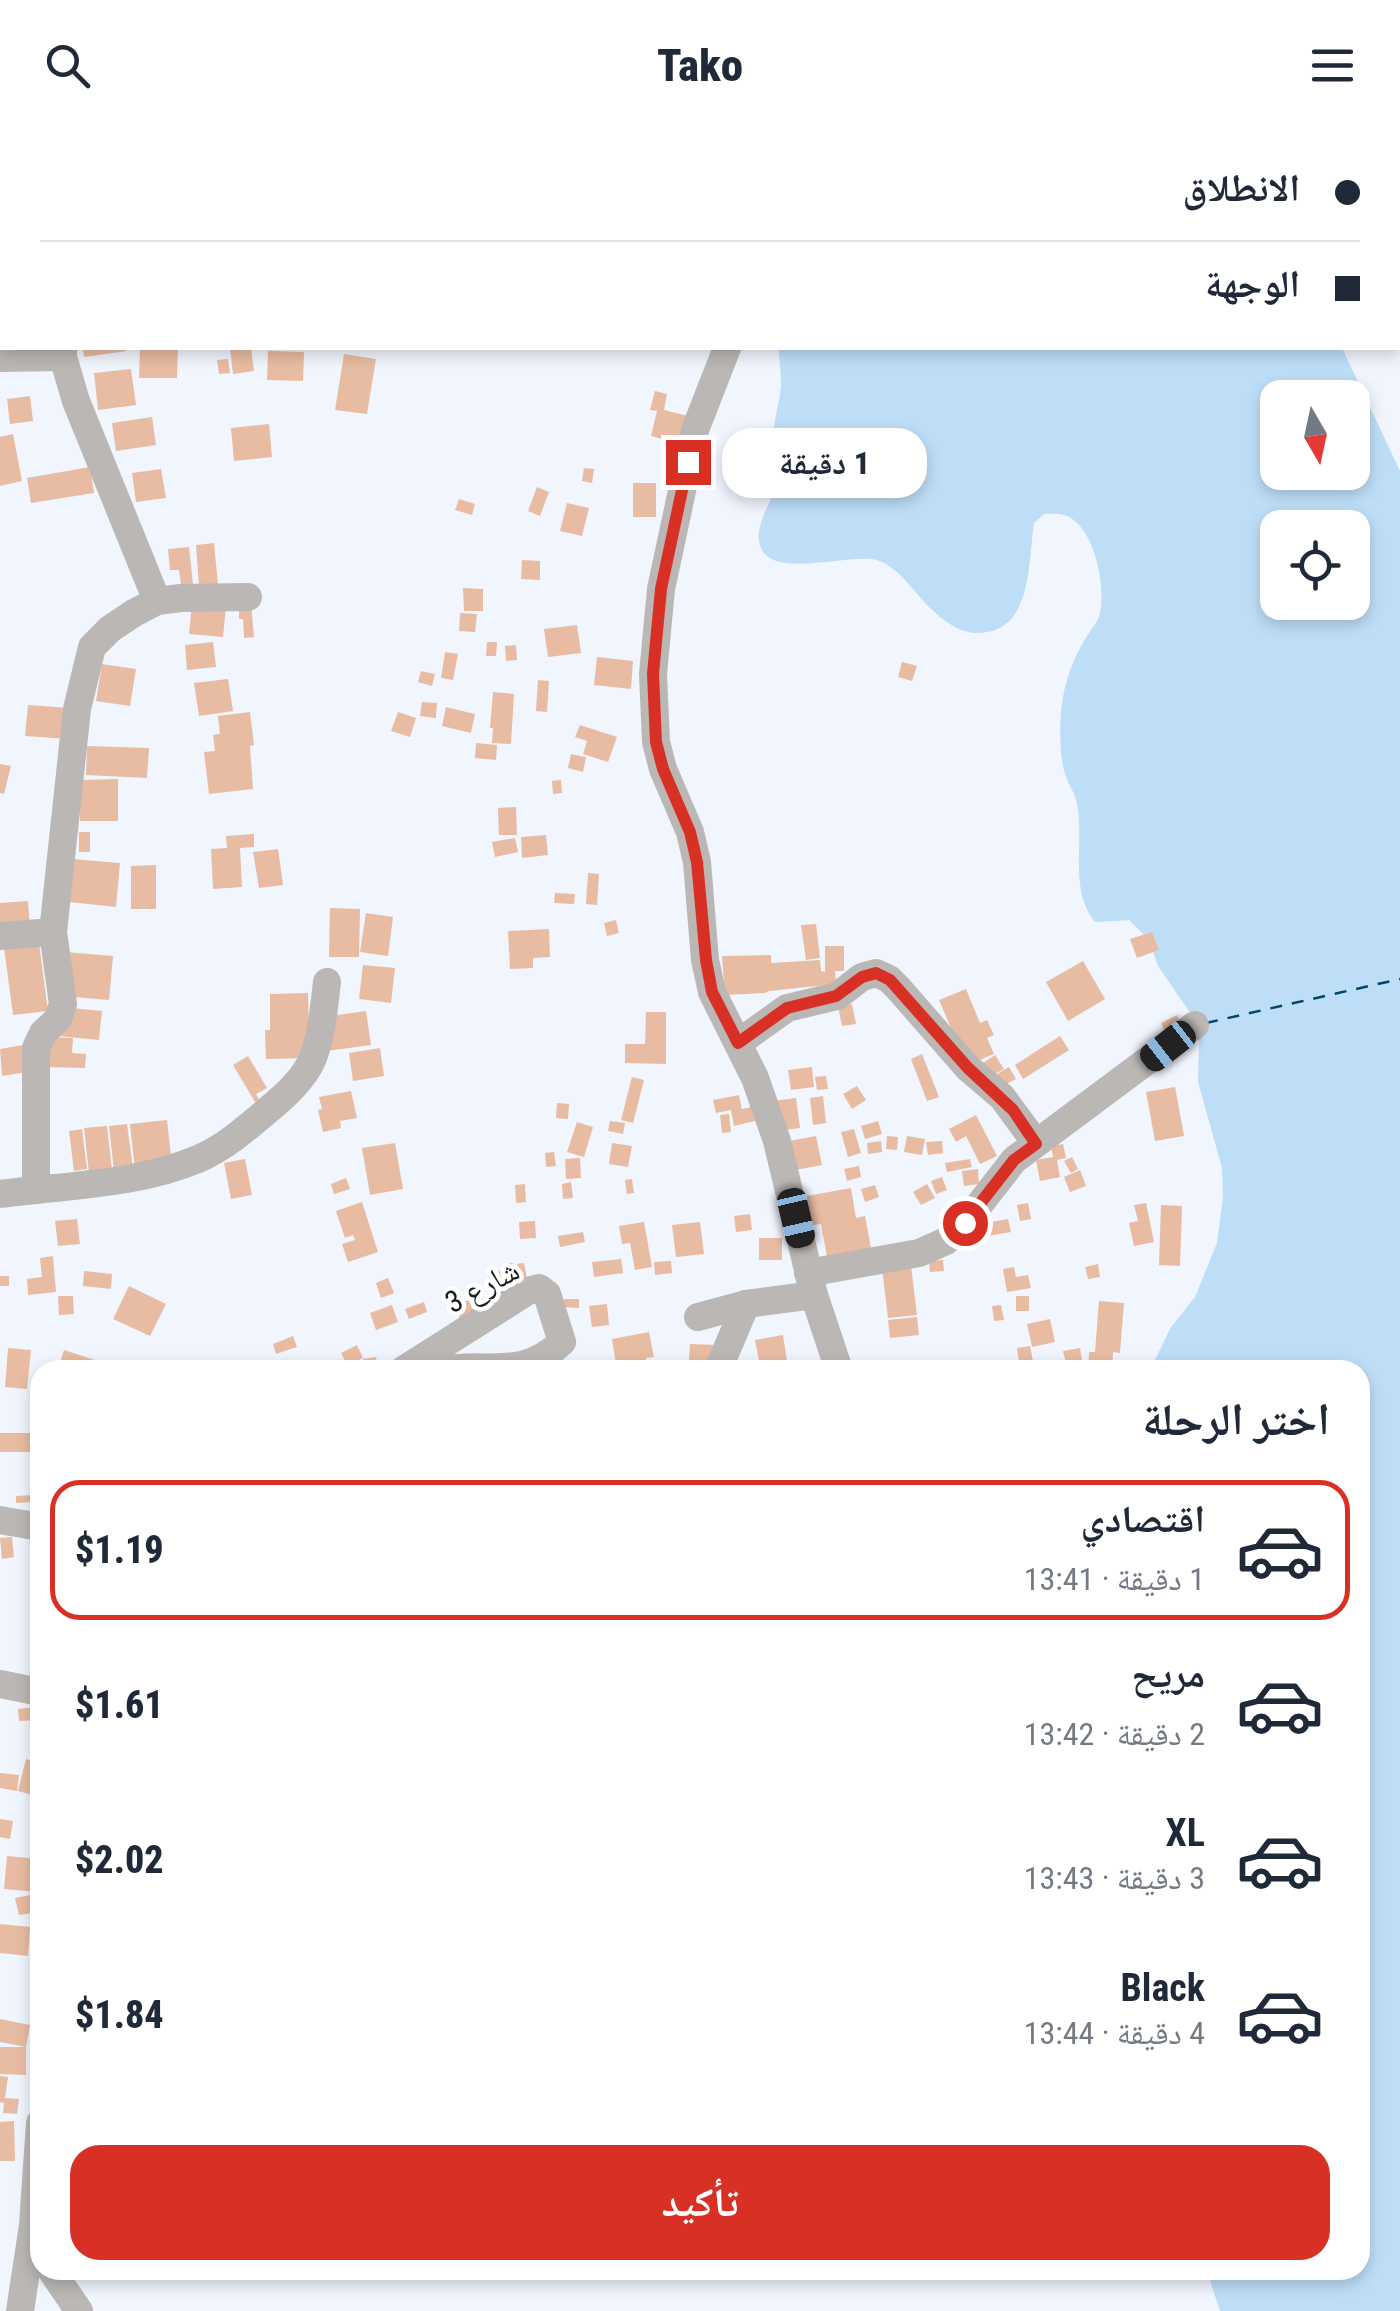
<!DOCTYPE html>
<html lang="ar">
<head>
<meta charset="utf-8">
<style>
	body { margin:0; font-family:"Roboto Condensed","Noto Naskh Arabic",sans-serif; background:#f2f2f3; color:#1f2937; direction:rtl; height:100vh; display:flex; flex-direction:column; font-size:38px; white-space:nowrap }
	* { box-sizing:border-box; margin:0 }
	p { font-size:32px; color:#747a83 }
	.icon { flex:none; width:55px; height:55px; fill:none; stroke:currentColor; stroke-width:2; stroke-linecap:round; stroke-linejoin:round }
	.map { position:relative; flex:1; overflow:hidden; direction:ltr }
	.details { position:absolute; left:30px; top:1230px; width:1340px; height:920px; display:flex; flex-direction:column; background:#fff; border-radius:30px; box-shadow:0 5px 15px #0003; direction:rtl }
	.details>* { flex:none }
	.hud { position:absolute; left:0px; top:0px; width:1400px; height:220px; box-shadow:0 5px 15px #0003; direction:rtl; display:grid; align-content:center; height:220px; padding:0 40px; background:#fff }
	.needle { width:65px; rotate:171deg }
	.tools { position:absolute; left:1260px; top:250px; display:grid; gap:20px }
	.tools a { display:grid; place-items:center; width:110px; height:110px; border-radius:20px; background:#fff; box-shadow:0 5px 15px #0003; font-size:50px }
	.end { position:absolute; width:45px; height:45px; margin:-22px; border:12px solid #d93025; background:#fff; box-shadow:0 0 0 5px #fff }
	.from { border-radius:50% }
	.bubble { position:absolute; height:70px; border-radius:30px; background:#fff; box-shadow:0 5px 15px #0003; font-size:32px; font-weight:800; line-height:70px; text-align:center; direction:rtl }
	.car { position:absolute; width:30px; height:60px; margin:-30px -15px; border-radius:12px; box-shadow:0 0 8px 2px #0007; background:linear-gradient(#222 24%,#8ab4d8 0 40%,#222 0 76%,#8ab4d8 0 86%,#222 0) }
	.hud b { display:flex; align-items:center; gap:35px; height:95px; font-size:38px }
	.hud b+b { border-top:2px solid #e0e1e3 }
	.hud i { width:25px; height:25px; background:#1f2937 }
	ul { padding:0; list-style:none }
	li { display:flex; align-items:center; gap:30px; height:140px; margin:0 20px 15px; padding:0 20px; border:5px solid transparent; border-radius:30px }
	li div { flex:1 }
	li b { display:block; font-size:38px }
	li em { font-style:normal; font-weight:800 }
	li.on { border-color:#d93025 }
	li>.icon { width:90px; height:90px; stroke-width:1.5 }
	h2 { padding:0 40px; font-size:45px; line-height:120px }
	.cta { display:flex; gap:20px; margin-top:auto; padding:20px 40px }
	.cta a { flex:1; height:115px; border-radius:30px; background:#d93025; color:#fff; font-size:40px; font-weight:800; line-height:115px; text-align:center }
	header { display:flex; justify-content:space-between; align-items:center; height:130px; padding:0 40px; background:#fff; font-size:45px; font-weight:800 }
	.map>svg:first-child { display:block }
	.water { fill:#bedef8; fill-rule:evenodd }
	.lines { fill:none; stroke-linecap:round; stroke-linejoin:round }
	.ferry { stroke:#00456e; stroke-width:2.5; stroke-dasharray:12 10; stroke-linecap:butt }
	.building { fill:#e8bca2 }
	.minor { stroke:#bab7b4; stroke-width:28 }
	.route { stroke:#d93025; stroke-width:12 }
	.labels { text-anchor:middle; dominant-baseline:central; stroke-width:9; stroke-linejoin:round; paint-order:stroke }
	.street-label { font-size:30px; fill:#1b1c1f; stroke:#fff }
</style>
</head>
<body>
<header><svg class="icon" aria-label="menu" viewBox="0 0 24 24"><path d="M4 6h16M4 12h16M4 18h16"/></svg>Tako<svg class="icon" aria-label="search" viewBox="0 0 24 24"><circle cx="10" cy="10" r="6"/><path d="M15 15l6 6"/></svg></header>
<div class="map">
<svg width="1400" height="2181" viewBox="0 0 1400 2181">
	<rect width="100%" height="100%" fill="#f1f5fe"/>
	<g class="water">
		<rect x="743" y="0" width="548" height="2"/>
		<path d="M779,218h563l58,123v1840h-180l-9,-27 -1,-14h150v-900h-210l21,-43 24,-30 22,-54 6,-46 -1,-29 -24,-86 1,-41 -6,-24 -35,-51 -9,-26 -20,-20 -34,2c-25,-30 -12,-76 -17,-112 -2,-18 -8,-21 -13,-36 -6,-19 -6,-57 -2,-77 4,-22 13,-45 26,-64 4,-7 9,-11 11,-20 6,-26 -5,-85 -33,-97 -7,-3 -15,-2 -23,-2l-10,9c-6,38 -1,109 -55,110 -20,1 -38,-14 -52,-28 -14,-15 -29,-38 -50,-45 -25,-7 -104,19 -116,-12 -9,-22 11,-44 15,-65 4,-15 -2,-30 -2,-45 -1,-18 6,-35 7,-53 0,-12 -2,-25 -2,-37zM1278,268h74v74h-74zM1278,398h74v74h-74z"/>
	</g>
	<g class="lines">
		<path class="ferry" d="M1206,893l194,-44"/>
	</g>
	<g class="building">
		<path d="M83,218h42l1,3 -42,6z"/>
		<path d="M140,218h38l-1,30h-38z"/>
		<path d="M230,218h21l3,23 -21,3z"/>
		<path d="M268,221l36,1 -1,29 -36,-1z"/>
		<path d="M344,224l32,5 -9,55 -32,-4z"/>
		<path d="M228,229l2,14 -11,1 -2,-14z"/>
		<path d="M131,239l5,36 -38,5 -4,-37z"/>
		<path d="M655,261l12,3 -3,16 28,7 -7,28 -34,-9 6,-25 -7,-1z"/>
		<path d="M30,266l3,25 -23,3 -3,-25z"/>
		<path d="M152,287l4,28 -40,6 -4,-28z"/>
		<path d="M269,294l3,33 -38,4 -3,-33z"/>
		<path d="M13,304l9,47 -22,5v-49z"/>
		<path d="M90,337l4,26 -63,10 -4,-25z"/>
		<path d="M584,338l10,1 -2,14 -10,-2z"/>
		<path d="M161,339l5,29 -30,4 -4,-29z"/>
		<rect x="633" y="353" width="23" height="34"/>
		<path d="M537,357l12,5 -9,24 -12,-5z"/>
		<path d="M459,369l16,5 -3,11 -17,-5z"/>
		<path d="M567,373l22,5 -7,28 -22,-5z"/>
		<path d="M214,413l4,42 -19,1 -3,-41z"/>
		<path d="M189,417l4,37 -12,1 -2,-15h-9l-2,-21z"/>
		<path d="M522,430l18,1v19l-19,-1z"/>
		<path d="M463,458l20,1v22h-19z"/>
		<path d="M251,473l3,34 -10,1 -1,-19h-4v-15z"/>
		<path d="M192,474l34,3 -3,30 -34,-3z"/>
		<path d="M460,483l17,1 -2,18 -16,-1z"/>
		<path d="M577,495l4,28 -33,4 -4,-28z"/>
		<path d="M213,512l3,25 -29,3 -2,-25z"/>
		<path d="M487,512h10l-1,14h-10z"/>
		<path d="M516,515l1,15 -11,1 -1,-15z"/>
		<path d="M445,522l13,2 -5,26 -12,-2z"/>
		<path d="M597,527l36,4 -2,28 -37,-4z"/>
		<path d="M902,532l15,4 -5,15 -14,-4z"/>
		<path d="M102,534l34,5 -6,37 -34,-5z"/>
		<path d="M421,541l14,3 -3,12 -14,-4z"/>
		<path d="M228,549l5,32 -34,5 -5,-33z"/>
		<path d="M538,550l11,1 -2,31 -11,-1z"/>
		<path d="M493,562l21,2 -3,50 -19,-1 1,-15h-3z"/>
		<path d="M422,572l15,1 -1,15 -16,-2z"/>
		<path d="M28,575l41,3 -2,31 -42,-3z"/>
		<path d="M446,577l29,7 -4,19 -29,-7z"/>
		<path d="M250,582l4,33 -4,1 3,43 -44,5 -5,-42 11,-1 -2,-16 7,-1 -2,-18z"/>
		<path d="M398,582l18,6 -6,19 -19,-6z"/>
		<path d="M580,595l37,12 -9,25 -25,-8 4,-13 -12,-4z"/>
		<path d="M476,613l21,2 -1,15 -21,-2z"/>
		<path d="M87,616l62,2 -2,30 -61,-3z"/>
		<path d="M571,624l15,3 -3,15 -15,-4z"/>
		<path d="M0,634l11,2 -7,28 -4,-1z"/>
		<path d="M118,649v42h-38v-41z"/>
		<path d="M561,650l1,13 -9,1 -1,-13z"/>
		<path d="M516,677l1,28h-18l-1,-27z"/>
		<rect x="79" y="702" width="11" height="20"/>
		<path d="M254,704v13l-14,1 2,39 -29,2 -2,-40 16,-1 -1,-12z"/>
		<path d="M546,705l2,20 -26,3 -1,-21z"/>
		<path d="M515,708l3,14 -23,5 -3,-15z"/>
		<path d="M278,719l5,36 -24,3 -6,-36z"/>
		<path d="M73,729l47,4 -4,44 -47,-5z"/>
		<path d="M156,735v44h-25v-43z"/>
		<path d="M588,743l11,1 -2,31 -11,-1z"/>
		<path d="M555,763l20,1 -1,10 -20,-1z"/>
		<path d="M28,771l2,28 -30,3v-29z"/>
		<path d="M330,778l30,1 -1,48h-30z"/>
		<path d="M366,783l27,4 -5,39 -28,-4z"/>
		<path d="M616,790l3,13 -12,3 -3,-13z"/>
		<path d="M816,794l4,34 -14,2 -5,-35z"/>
		<path d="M549,799l1,28 -17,1v10l-23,1 -2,-38z"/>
		<path d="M1152,802l7,18 -22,8 -7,-19z"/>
		<path d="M39,813l9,68 -35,4 -9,-68z"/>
		<path d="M825,816h19v25h-9l1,13 -67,7 -5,2 -39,2 -3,-39 49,-1v8l49,-3 1,11 4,1z"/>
		<path d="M66,822l47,4 -4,44 -47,-4z"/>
		<path d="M1083,831l22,38 -37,22 -22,-39z"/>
		<path d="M363,835l32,3 -4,35 -32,-4z"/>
		<path d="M966,859l14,34 7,-3 7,15 -7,3 7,16 -27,11 -28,-65z"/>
		<path d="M308,863l2,65 -44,1 -1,-29h5v-36z"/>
		<path d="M852,874l4,20 -14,2 -4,-20z"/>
		<path d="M61,877l41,4 -3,29 -41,-4z"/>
		<path d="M366,881l5,34 -44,6 -4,-34z"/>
		<path d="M646,882h20v52l-41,-1v-19h20z"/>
		<path d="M1177,885l11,25 -16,7 -11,-24z"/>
		<path d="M1060,906l9,14 -46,29 -8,-14z"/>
		<path d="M45,907l28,1 -1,15 14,1 -1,14 -42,-1z"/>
		<path d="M23,915l4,27 -25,4 -2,-27z"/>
		<path d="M380,918l4,28 -31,5 -4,-28z"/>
		<path d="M922,924l17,43 -12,4 -16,-42z"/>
		<path d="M995,925l9,14 -16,9 -8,-13z"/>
		<path d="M248,926l19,32 -11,6 6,11 -4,2 -25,-42z"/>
		<path d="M812,937l2,20 -23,3 -3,-20z"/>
		<path d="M1009,937l7,12 -12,6 -7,-11z"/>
		<path d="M826,946l2,13 -11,1 -2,-13z"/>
		<path d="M632,947l12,3 -11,43 -12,-3z"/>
		<path d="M857,956l9,14 -14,9 -9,-15z"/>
		<path d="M1175,957l9,49 -29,5 -9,-49z"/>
		<path d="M351,961l6,27 -17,3 1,7 -18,4 -5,-22 4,-1 -3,-12z"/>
		<path d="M739,965l3,14 10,-2 3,14 -21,5 -3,-16 -15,3 -3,-13z"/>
		<path d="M823,966l3,27 -13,2 -3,-27z"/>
		<path d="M796,968l4,30 -23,3 -4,-30z"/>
		<path d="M557,973l12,1 -1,15 -12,-1z"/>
		<path d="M729,984l2,18 -9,1 -2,-18z"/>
		<path d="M976,985l21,41 -17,8 -14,-28 -10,6 -7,-13z"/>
		<path d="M167,990l5,45 -37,5 -5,-46z"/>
		<path d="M610,991l15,2 -2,11 -15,-3z"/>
		<path d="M878,991l4,13 -17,5 -4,-13z"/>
		<path d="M577,992l16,5 -9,30 -17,-5z"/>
		<path d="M127,994l6,45 -19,2 -5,-45z"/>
		<path d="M107,996l5,44 -23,3 -5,-45z"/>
		<path d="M82,999l5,40 -13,2 -5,-40z"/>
		<path d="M854,999l7,24 -13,4 -7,-25z"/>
		<path d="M816,1006l6,29 -27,5 -6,-29z"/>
		<path d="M887,1006l11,1 -1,13 -11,-1z"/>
		<path d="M907,1006l18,3 -3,16 -18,-3z"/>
		<path d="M881,1011l1,11 -14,2 -1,-11z"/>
		<path d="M942,1011l1,12 -15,2 -2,-13z"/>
		<path d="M395,1013l8,46 -33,6 -8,-47z"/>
		<path d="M612,1013l20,3 -4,21 -19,-3z"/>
		<path d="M1063,1014l3,14 -9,2 3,17 -20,4 -4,-21 17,-3 -2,-11z"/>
		<path d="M554,1022l2,14 -10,1 -1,-14z"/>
		<path d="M1072,1027l6,12 -7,4 -7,-12z"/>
		<path d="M580,1028l1,20 -15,1 -1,-20z"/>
		<path d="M245,1029l7,36 -21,4 -7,-36z"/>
		<path d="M970,1029l2,8 -25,5 -2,-9z"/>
		<path d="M859,1036l2,11 -14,4 -3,-12z"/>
		<path d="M978,1039l1,15 -15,2 -2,-15z"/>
		<path d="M1080,1040l6,16 -16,6 -6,-15z"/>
		<path d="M942,1047l5,13 -11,4 -5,-13z"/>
		<path d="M346,1048l4,11 -16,5 -3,-10z"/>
		<path d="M632,1049l2,14 -7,1 -2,-14z"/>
		<path d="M571,1052l2,16 -10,1 -1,-15z"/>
		<path d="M525,1054l1,18 -10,1 -1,-18z"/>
		<path d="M927,1054l8,14 -14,7 -8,-13z"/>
		<path d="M875,1055l4,12 -14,5 -4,-13z"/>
		<path d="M851,1058l5,30 9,-2 7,37 -44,9 -7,-38 -9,1 -5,-29z"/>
		<path d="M362,1072l16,50 -30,10 -6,-18 13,-4 -2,-5 -8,3 -9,-27z"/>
		<path d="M1028,1073l3,16 -11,2 -3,-16z"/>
		<path d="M1146,1073l8,39 -20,4 -5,-23 9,-2 -4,-16z"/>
		<path d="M1161,1075l21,1 -2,60 -21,-1z"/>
		<path d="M750,1084l2,16 -16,2 -2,-16z"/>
		<path d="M77,1089l3,25 -22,2 -3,-25z"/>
		<path d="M1008,1089l3,13 -23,4 -2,-13z"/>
		<path d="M535,1091l1,17 -16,1 -1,-17z"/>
		<path d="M644,1092l8,45 -17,3 -5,-27 -8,1 -3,-18z"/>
		<path d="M700,1092l4,32 -28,3 -4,-32z"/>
		<path d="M583,1102l2,10 -25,5 -2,-11z"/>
		<rect x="759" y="1108" width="23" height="22"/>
		<path d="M53,1126l3,36 -28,3 -1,-16 15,-2 -2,-19z"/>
		<path d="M621,1129l2,14 -29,4 -2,-15z"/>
		<path d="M943,1130l1,11 -14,1 -1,-11z"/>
		<path d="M671,1131l1,12 -17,2 -1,-13z"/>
		<path d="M513,1133l1,12 -9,1 -1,-12z"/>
		<path d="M524,1133l4,20 -7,1 -4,-20z"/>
		<path d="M1098,1134l2,13 -12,2 -3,-12z"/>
		<path d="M911,1135l6,50 -29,3 -6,-50z"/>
		<path d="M1014,1137l2,10 12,-2 3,13 -24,4 -4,-23z"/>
		<path d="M84,1141l28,3 -1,15 -28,-3z"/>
		<path d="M500,1141l2,11 8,-2 6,32 -20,3 -7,-41z"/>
		<rect x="0" y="1146" width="9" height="10"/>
		<path d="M388,1148l6,15 -13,5 -5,-15z"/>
		<path d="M129,1156l37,18 -16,32 -37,-17z"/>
		<path d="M58,1166h15l1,18 -15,1z"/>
		<rect x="1016" y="1166" width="13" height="15"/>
		<path d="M564,1169h15v9l-15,-1z"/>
		<path d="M469,1170l11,30 -25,9 -6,-15 11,-5 -5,-14z"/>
		<path d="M1099,1171l25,2 -4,50 -7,-1 -1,18h-24l1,-18h6z"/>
		<path d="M424,1172l3,10 -18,7 -4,-10z"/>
		<path d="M607,1174l2,21 -17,2 -3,-21z"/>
		<path d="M392,1175l6,17 -22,8 -6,-17z"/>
		<path d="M1001,1175l3,15 -10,1 -2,-15z"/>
		<path d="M917,1187l2,18 -29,3 -2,-18z"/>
		<path d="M1050,1189l5,23 -23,5 -5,-23z"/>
		<path d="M649,1202l5,25 -8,1 2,12h-31l-5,-31z"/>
		<path d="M783,1205l4,26 -27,5 -5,-26z"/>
		<path d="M293,1206l4,11 -21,7 -3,-10z"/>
		<path d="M690,1214l27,1 -1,16 -27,-1z"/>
		<path d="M357,1215l6,13 -16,7 -6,-12z"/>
		<path d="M1030,1216l4,21 10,-2 1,5h-25l-3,-22z"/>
		<path d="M8,1218l23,2 -4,39 -22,-2z"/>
		<path d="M1080,1218l2,12 -16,3 -3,-12z"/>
		<path d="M64,1220l40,13 -3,7h-43z"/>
		<path d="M376,1227l2,13h-13l-2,-11z"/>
		<path d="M1017,1233l2,7h-29v-2z"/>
		<rect x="0" y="1303" width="31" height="19"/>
		<path d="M33,1365l1,7 -18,1v-7z"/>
		<path d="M12,1407l2,20 -12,2 -2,-21z"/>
		<path d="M36,1577l1,13 -18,1 -1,-12z"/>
		<path d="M26,1629l14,4v34l-22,-6z"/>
		<path d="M0,1643l19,2 -2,16 -17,-3z"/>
		<path d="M0,1689l13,2 -3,18 -10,-2z"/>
		<path d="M7,1726l33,3 -3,33 -33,-3z"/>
		<path d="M30,1765l3,18 -14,2 -4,-17z"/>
		<path d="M0,1794l30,3 -2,29 -28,-3z"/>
		<path d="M0,1889l30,6 -4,22 -26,-5z"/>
		<path d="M0,1917h26v28l-26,-1z"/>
		<path d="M0,1946l8,1 -3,21 14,1 -2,15 -14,-1 1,-10 -4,-1z"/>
		<path d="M14,1991l1,40h-15v-39z"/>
	</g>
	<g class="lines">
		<g class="minor">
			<path d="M70,2v-2"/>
			<path d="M685,2v-2"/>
			<path d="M0,94h2"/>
			<path d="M63,218v9l13,44 81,200"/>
			<path d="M727,218l-32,82 -34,159 -8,85 3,68 7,27 27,63 7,30 8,98 7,32 43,86 22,63 37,154 25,75"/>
			<path d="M0,228l63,-1"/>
			<path d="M0,806l53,-4"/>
			<path d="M738,913l49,-35 50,-12 25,-19 14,-4 13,6 9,9 70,80 34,29 34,46"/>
			<path d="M36,1060v-142l7,-15 15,-14 5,-15 -10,-72 24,-223 15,-62 18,-18 24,-16 23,-12 24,-3 67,-1"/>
			<path d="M0,1064c66,-9 136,-9 198,-35 26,-11 49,-31 70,-49 17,-14 36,-31 45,-52 9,-24 11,-51 14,-76"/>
			<path d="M808,1143l111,-20 27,-12 19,-18 49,-63 181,-135"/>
			<path d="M698,1187l48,-13 68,-9"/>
			<path d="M403,1240l125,-79 11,-3 8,6 15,48c-42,39 -71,19 -121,28"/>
			<path d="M718,1240l28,-66"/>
			<path d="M0,1390l40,7"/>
			<path d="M0,1554l40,8"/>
			<path d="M51,2140l28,41"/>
			<path d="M20,2181l13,-86 7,-102"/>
		</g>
	</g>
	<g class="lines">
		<path class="route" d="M688,332l-27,127 -8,85 3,68 7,27 27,63 7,30 9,98 6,32 26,51 49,-35 49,-12 26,-19 14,-4 14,7 78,88 45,42 23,34 -22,16 -49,63"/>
	</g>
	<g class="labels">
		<g class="street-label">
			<text transform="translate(482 1156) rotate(-28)">شارع 3</text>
		</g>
	</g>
</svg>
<div class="tools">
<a><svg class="needle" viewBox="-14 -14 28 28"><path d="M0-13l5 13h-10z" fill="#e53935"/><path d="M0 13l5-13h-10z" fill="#747a83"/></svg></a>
<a><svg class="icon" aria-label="locate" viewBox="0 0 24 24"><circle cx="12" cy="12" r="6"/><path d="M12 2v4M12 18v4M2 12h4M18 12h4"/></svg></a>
</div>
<i class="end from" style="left:965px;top:1093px"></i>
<i class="end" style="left:688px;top:332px"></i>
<div class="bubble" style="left:722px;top:298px;width:205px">1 دقيقة</div>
<i class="car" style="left:1168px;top:916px;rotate:232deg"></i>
<i class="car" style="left:796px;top:1088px;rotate:167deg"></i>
<div class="hud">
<b><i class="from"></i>الانطلاق</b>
<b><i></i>الوجهة</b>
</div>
<section class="details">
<h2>اختر الرحلة</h2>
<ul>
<li class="on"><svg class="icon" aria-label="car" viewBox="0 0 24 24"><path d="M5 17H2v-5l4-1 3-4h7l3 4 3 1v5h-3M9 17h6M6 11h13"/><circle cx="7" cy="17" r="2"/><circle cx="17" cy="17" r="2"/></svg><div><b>اقتصادي</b><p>1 دقيقة · 13:41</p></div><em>$1.19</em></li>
<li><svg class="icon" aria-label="car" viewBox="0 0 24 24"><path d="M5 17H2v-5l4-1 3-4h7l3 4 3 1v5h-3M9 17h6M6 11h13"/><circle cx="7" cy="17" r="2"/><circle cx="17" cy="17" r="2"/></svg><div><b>مريح</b><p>2 دقيقة · 13:42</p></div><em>$1.61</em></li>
<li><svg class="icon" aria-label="car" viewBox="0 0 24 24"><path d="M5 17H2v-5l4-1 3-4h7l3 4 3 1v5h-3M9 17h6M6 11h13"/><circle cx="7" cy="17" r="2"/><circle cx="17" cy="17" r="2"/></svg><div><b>XL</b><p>3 دقيقة · 13:43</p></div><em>$2.02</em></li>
<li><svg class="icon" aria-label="car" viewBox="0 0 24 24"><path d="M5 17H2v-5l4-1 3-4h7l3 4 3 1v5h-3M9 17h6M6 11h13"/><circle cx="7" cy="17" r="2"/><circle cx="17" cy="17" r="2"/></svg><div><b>Black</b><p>4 دقيقة · 13:44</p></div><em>$1.84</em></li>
</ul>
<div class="cta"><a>تأكيد</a></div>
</section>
</div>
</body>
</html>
